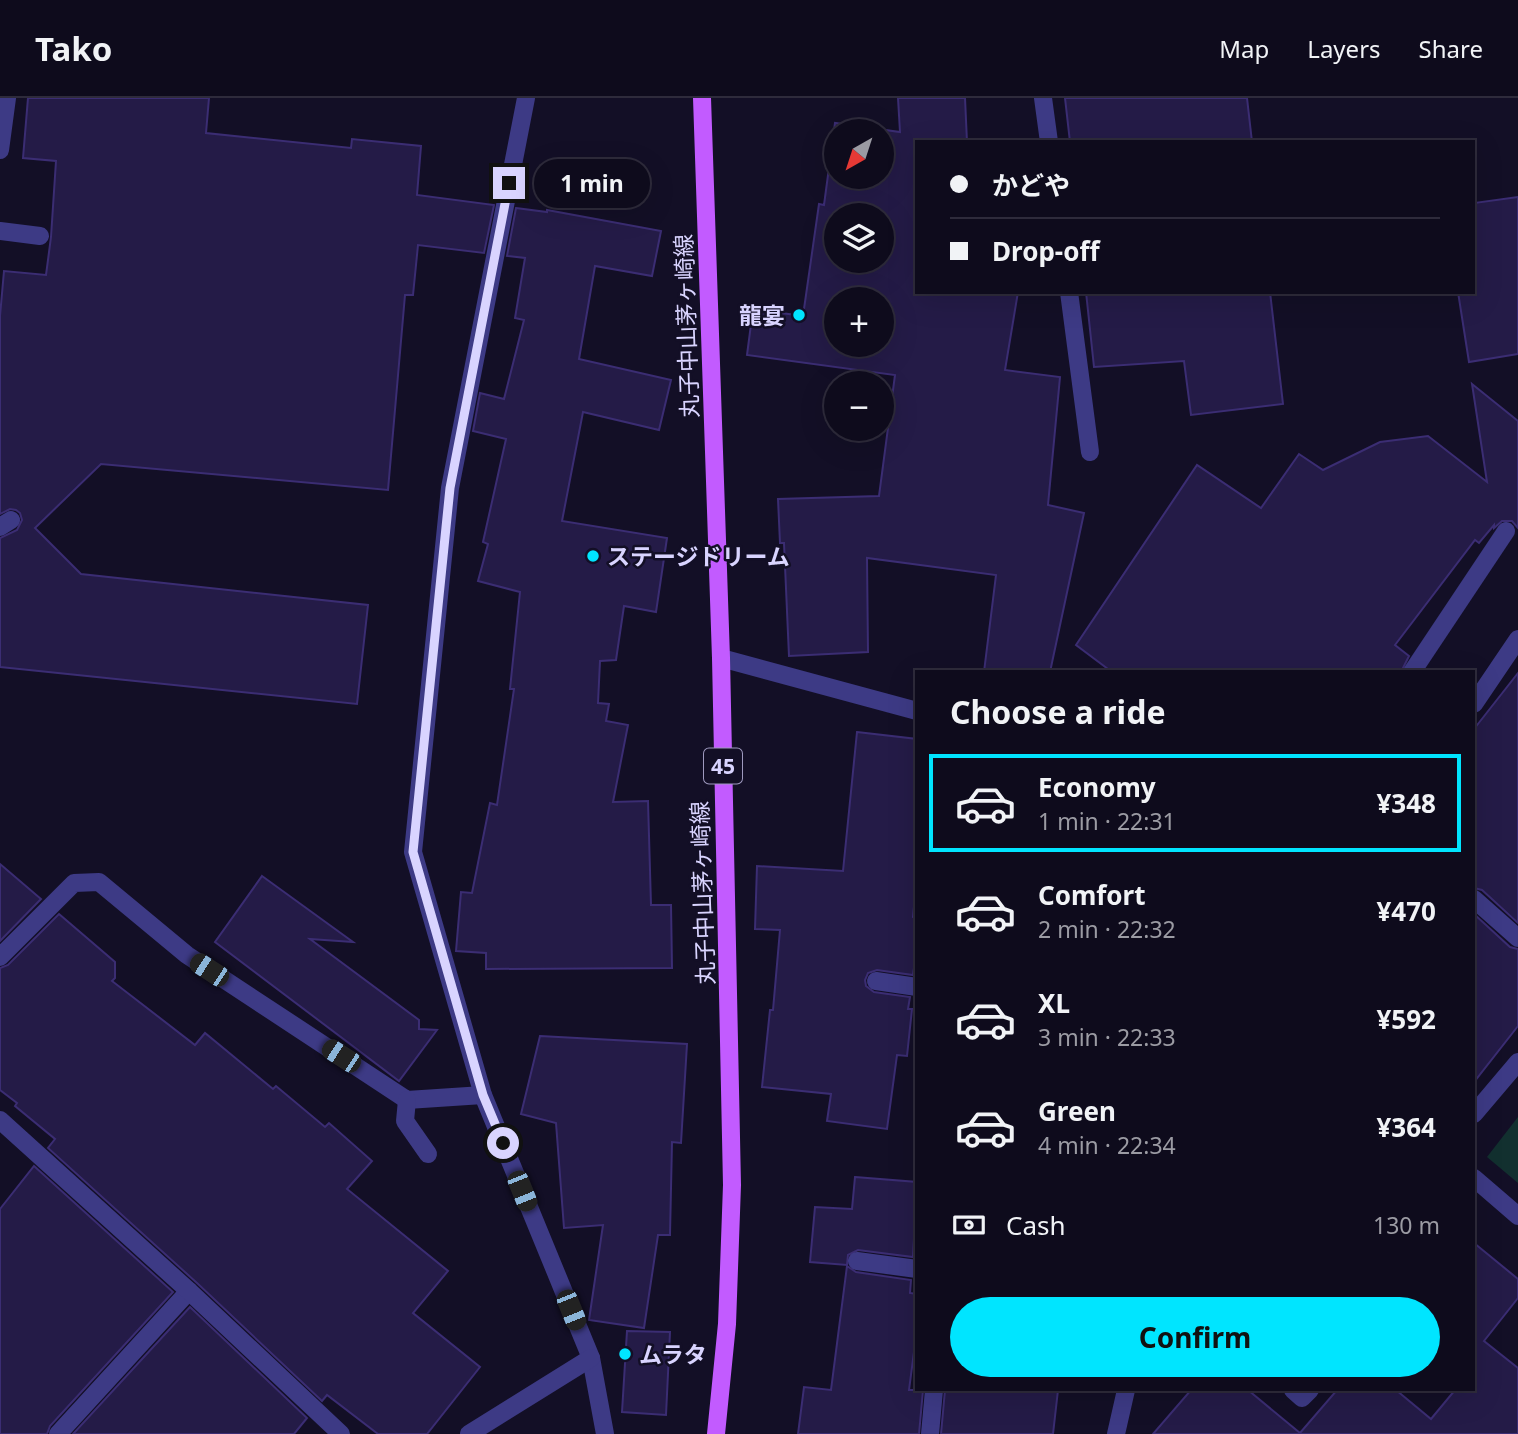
<!DOCTYPE html>
<html lang="en">
<head>
<meta charset="utf-8">
<style>
	body { margin:0; font-family:"Noto Sans","Noto Sans JP",sans-serif; background:#1c1929; color:#f1f3f6; height:100vh; display:flex; flex-direction:column; font-size:26px; white-space:nowrap }
	* { box-sizing:border-box; margin:0 }
	p { font-size:23px; color:#9b9ba3 }
	.icon { flex:none; width:38px; height:38px; fill:none; stroke:currentColor; stroke-width:2; stroke-linecap:round; stroke-linejoin:round }
	.map { position:relative; flex:1; overflow:hidden }
	.drawer { position:absolute; left:915px; top:572px; width:560px; height:721px; display:flex; flex-direction:column; background:#0e0b1c; border-radius:0px; box-shadow:0 7px 28px #0002,0 0 0 2px #2e2b3b }
	.drawer>* { flex:none }
	.guide { position:absolute; left:915px; top:42px; width:560px; height:154px; border-radius:0px; box-shadow:0 7px 28px #0002,0 0 0 2px #2e2b3b; display:grid; align-content:center; height:154px; padding:0 35px; background:#0e0b1c }
	.needle { width:46px; rotate:219deg }
	.fabs { position:absolute; left:824px; top:21px; display:grid; gap:14px }
	.fabs a { display:grid; place-items:center; width:70px; height:70px; border-radius:50%; background:#0e0b1c; box-shadow:0 7px 28px #0002,0 0 0 2px #2e2b3b; font-size:35px }
	.end { position:absolute; width:32px; height:32px; margin:-16px; border:9px solid #d9d4ff; background:#111; box-shadow:0 0 0 4px #111 }
	.from { border-radius:50% }
	.bubble { position:absolute; height:49px; border-radius:24px; background:#0e0b1c; box-shadow:0 7px 28px #0002,0 0 0 2px #2e2b3b; font-size:23px; font-weight:700; line-height:49px; text-align:center }
	.car { position:absolute; width:21px; height:42px; margin:-21px -10px; border-radius:9px; box-shadow:0 0 5px 2px #0007; background:linear-gradient(#222 24%,#8ab4d8 0 40%,#222 0 76%,#8ab4d8 0 86%,#222 0) }
	.guide b { display:flex; align-items:center; gap:24px; height:66px; font-size:26px }
	.guide b+b { border-top:2px solid #2e2b3b }
	.guide i { width:18px; height:18px; background:#f1f3f6 }
	ul { padding:0; list-style:none }
	li { display:flex; align-items:center; gap:21px; height:98px; margin:0 14px 10px; padding:0 21px; border:4px solid transparent; border-radius:0px }
	li div { flex:1 }
	li b { display:block; font-size:26px }
	li em { font-style:normal; font-weight:700 }
	li.on { border-color:#00e5ff }
	li>.icon { width:63px; height:63px; stroke-width:1.5 }
	h2 { padding:0 35px; font-size:32px; line-height:84px }
	.pay { display:flex; align-items:center; gap:18px; height:77px; padding:0 35px; font-size:26px }
	.pay p { margin-inline-start:auto }
	.action { display:flex; gap:14px; margin-top:auto; padding:14px 35px }
	.action a { flex:1; height:80px; border-radius:42px; background:#00e5ff; color:#111; font-size:28px; font-weight:700; line-height:80px; text-align:center }
	header { display:flex; align-items:center; gap:42px; box-sizing:border-box; height:98px; padding:0 35px; background:#0e0b1c; border-bottom:2px solid #2e2b3b }
	header strong { font-size:33px }
	nav { display:flex; gap:38px; margin-inline-start:auto; font-size:24px }
	.map>svg:first-child { display:block }
	.green { fill:#12302f }
	.building { fill:#241b47; stroke:#3b2d73; stroke-width:2; fill-rule:evenodd }
	.lines { fill:none; stroke-linecap:round; stroke-linejoin:round }
	.service { stroke:#3d3a85; stroke-width:18 }
	.minor { stroke:#3d3a85; stroke-width:18 }
	.primary { stroke:#c25bff; stroke-width:18 }
	.route { stroke:#d9d4ff; stroke-width:9 }
	.poi-dot { fill:#00e5ff; stroke:#130f26; stroke-width:2.5 }
	.labels { text-anchor:middle; dominant-baseline:central; stroke-width:5; stroke-linejoin:round; paint-order:stroke }
	.shield { fill:#130f26; stroke:#9e99be; stroke-width:2 }
	.shield-label { font-size:21px; font-weight:bold; fill:#d9d4ff }
	.poi-label { font-size:23px; font-weight:bold; fill:#d9d4ff; stroke:#130f26; text-anchor:start }
	.street-label { font-size:23px; fill:#d9d4ff; stroke:#130f26 }
</style>
</head>
<body>
<header>
<strong>Tako</strong>
<nav><a>Map</a><a>Layers</a><a>Share</a></nav>
</header>
<div class="map">
<svg width="1518" height="1336" viewBox="0 0 1518 1336">
	<rect width="100%" height="100%" fill="#130f26"/>
	<path class="green" d="M1518,1019v66l-31,-26z"/>
	<g class="building">
		<path d="M28,0h181l-3,35 145,15 1,-9 69,7 -4,49 77,10 -10,48 -66,-8 -5,50h-8l-17,195 -287,-26 -66,64 46,46 287,31 -11,99 -357,-37v-129l17,-8 5,-10 -2,-7 -4,-3 -6,-1 -10,5v-198l4,-45 42,4 5,-38 5,-76 -33,-3z"/>
		<path d="M898,0h67l2,44h-50v150h101l-13,78 55,7 -12,128 36,8 -34,159h-66l12,-97 -129,-17 1,94 -79,4 -5,-113h-4l-2,-44 101,-3 16,-121 -148,-20 6,-46 50,7 16,-112 5,1 11,-82 65,9zM836,33h46v46h-46zM836,117h46v46h-46zM836,201h46v46h-46z"/>
		<path d="M1065,0h182l5,44h-182z"/>
		<path d="M1518,99v157l-49,8 -11,-70h16v-89z"/>
		<path d="M516,110l31,4v-2l114,21 -9,45 -57,-10 -16,93 92,21 -12,50 -76,-18 -21,109 105,17 -11,74 -32,-6 -8,54 -16,1 -2,42 11,1 -3,17 22,4 -15,77 35,-1 3,104h20l1,63 -186,1v-16l-30,-2 5,-59 11,1 18,-90 7,2 17,-116h-4l10,-97 -42,-11 10,-37 -5,-2 23,-103 -33,-8 7,-38 24,6 20,-79 -9,-2 10,-60 -18,-2z"/>
		<path d="M1086,194h184l13,112 -92,11 -7,-54 -90,6z"/>
		<path d="M1472,286l46,37v107l-6,-7h-10l-8,7v-3l-15,18 -4,-3 -80,105 14,11 -8,16h-289l-36,-27 121,-180 64,43 38,-54 24,16 57,-28 48,-6 59,46z"/>
		<path d="M1518,575v250l-36,-33 -8,-2v-159z"/>
		<path d="M857,634l60,7v135l-4,43 4,1v28l-4,29 -36,-5 -9,3 -3,7 1,6 8,6 36,5 -2,12h4l-5,47 -10,-1 -10,74 -60,-8 4,-27 -69,-7 8,-77h3l7,-80 -25,-1 2,-63 86,5z"/>
		<path d="M0,766l41,35 -41,42z"/>
		<path d="M262,778l91,66 -43,-3 109,81v9l18,1 -38,51 -184,-139z"/>
		<path d="M59,816l56,48v16l-3,3 83,64 10,-12 68,56 3,-3 49,41 4,-4 43,38 -25,28 101,82 -35,42 67,54 -53,67h-49l-51,-39 -5,6 -125,-118 -149,-135 7,-9 -40,-33 2,-3 -17,-13v-122l8,-3z"/>
		<path d="M1474,816l36,33 8,2v77l-44,56z"/>
		<path d="M540,938l147,8 -6,99 -9,-1 -2,93h-12l-14,93 -55,-8 14,-95 -39,3 -8,-105 -35,-9z"/>
		<path d="M34,1068l139,126 -123,134 -3,8h-47v-225z"/>
		<path d="M855,1079l62,5 -4,75 -55,-7 -10,5 -1,10 -37,-3 5,-55 37,2z"/>
		<path d="M1474,1145l44,36v19l-34,43 34,27v66h-365l38,-44h57l52,43 37,-43h59l35,29 24,-29h19z"/>
		<path d="M847,1168l9,6 55,8 -1,13 7,1v35l-8,61h14l-4,44h-121l6,-47 27,3z"/>
		<path d="M190,1209l117,111 -13,16h-221z"/>
		<path d="M627,1233l43,1 -4,83 -44,-3z"/>
		<path d="M945,1292h113l-5,44h-112z"/>
	</g>
	<g class="lines">
		<g class="service">
			<path d="M0,52l7,-52"/>
			<path d="M0,133l40,5"/>
			<path d="M0,429l11,-7"/>
			<path d="M58,1336l131,-143"/>
		</g>
		<g class="minor">
			<path d="M526,0l-76,390 -37,364 70,243 108,263 14,76"/>
			<path d="M1043,0l6,44"/>
			<path d="M1069,194l21,160"/>
			<path d="M721,560l196,53"/>
			<path d="M1412,574l94,-141"/>
			<path d="M1474,606l44,-65"/>
			<path d="M1474,801l44,39"/>
			<path d="M0,859l74,-74 25,-1 88,73 220,145 76,-5"/>
			<path d="M876,883l41,6"/>
			<path d="M407,1002l-2,21 23,33"/>
			<path d="M1474,1016l44,-52"/>
			<path d="M0,1022l189,171 152,143"/>
			<path d="M1474,1080l44,38"/>
			<path d="M857,1163l60,8"/>
			<path d="M1293,1292l9,8 8,-8"/>
			<path d="M469,1336l122,-76"/>
			<path d="M930,1336l4,-44"/>
			<path d="M1116,1336l10,-44"/>
		</g>
		<path class="primary" d="M702,0l19,560 11,527 -5,139 -11,110"/>
	</g>
	<g class="lines">
		<path class="route" d="M503,1045l-20,-48 -70,-243 37,-364 59,-305"/>
	</g>
	<g class="poi-dot">
		<circle cx="799" cy="217" r="7"/>
		<circle cx="593" cy="458" r="7"/>
		<circle cx="625" cy="1256" r="7"/>
	</g>
	<g class="labels">
		<rect class="shield" x="704" y="650.5" width="38" height="35" rx="5"/>
		<g class="shield-label">
			<text x="723" y="668">45</text>
		</g>
		<g class="poi-label">
			<text x="785" y="217" text-anchor="end">龍宴</text>
			<text x="607" y="458">ステージドリーム</text>
			<text x="639" y="1256">ムラタ</text>
		</g>
		<g class="street-label">
			<text transform="translate(686 228) rotate(-92)">丸子中山茅ヶ崎線</text>
			<text transform="translate(702 795) rotate(-92)">丸子中山茅ヶ崎線</text>
		</g>
	</g>
</svg>
<div class="fabs">
<a><svg class="needle" viewBox="-14 -14 28 28"><path d="M0-13l5 13h-10z" fill="#e53935"/><path d="M0 13l5-13h-10z" fill="#9b9ba3"/></svg></a>
<a><svg class="icon" aria-label="layers" viewBox="0 0 24 24"><path d="M12 4l9 5-9 5-9-5zM3 14l9 5 9-5"/></svg></a>
<a>+</a>
<a>−</a>
</div>
<i class="end from" style="left:503px;top:1045px"></i>
<i class="end" style="left:509px;top:85px"></i>
<div class="bubble" style="left:534px;top:61px;width:116px">1 min</div>
<i class="car" style="left:209px;top:872px;rotate:303deg"></i>
<i class="car" style="left:341px;top:958px;rotate:303deg"></i>
<i class="car" style="left:522px;top:1093px;rotate:158deg"></i>
<i class="car" style="left:571px;top:1212px;rotate:158deg"></i>
<div class="guide">
<b><i class="from"></i>かどや</b>
<b><i></i>Drop-off</b>
</div>
<section class="drawer">
<h2>Choose a ride</h2>
<ul>
<li class="on"><svg class="icon" aria-label="car" viewBox="0 0 24 24"><path d="M5 17H2v-5l4-1 3-4h7l3 4 3 1v5h-3M9 17h6M6 11h13"/><circle cx="7" cy="17" r="2"/><circle cx="17" cy="17" r="2"/></svg><div><b>Economy</b><p>1 min · 22:31</p></div><em>¥348</em></li>
<li><svg class="icon" aria-label="car" viewBox="0 0 24 24"><path d="M5 17H2v-5l4-1 3-4h7l3 4 3 1v5h-3M9 17h6M6 11h13"/><circle cx="7" cy="17" r="2"/><circle cx="17" cy="17" r="2"/></svg><div><b>Comfort</b><p>2 min · 22:32</p></div><em>¥470</em></li>
<li><svg class="icon" aria-label="car" viewBox="0 0 24 24"><path d="M5 17H2v-5l4-1 3-4h7l3 4 3 1v5h-3M9 17h6M6 11h13"/><circle cx="7" cy="17" r="2"/><circle cx="17" cy="17" r="2"/></svg><div><b>XL</b><p>3 min · 22:33</p></div><em>¥592</em></li>
<li><svg class="icon" aria-label="car" viewBox="0 0 24 24"><path d="M5 17H2v-5l4-1 3-4h7l3 4 3 1v5h-3M9 17h6M6 11h13"/><circle cx="7" cy="17" r="2"/><circle cx="17" cy="17" r="2"/></svg><div><b>Green</b><p>4 min · 22:34</p></div><em>¥364</em></li>
</ul>
<div class="pay"><svg class="icon" aria-label="cash" viewBox="0 0 24 24"><path d="M3 7h18v10H3z"/><circle cx="12" cy="12" r="2"/></svg>Cash<p>130 m</p></div>
<div class="action"><a>Confirm</a></div>
</section>
</div>
</body>
</html>
